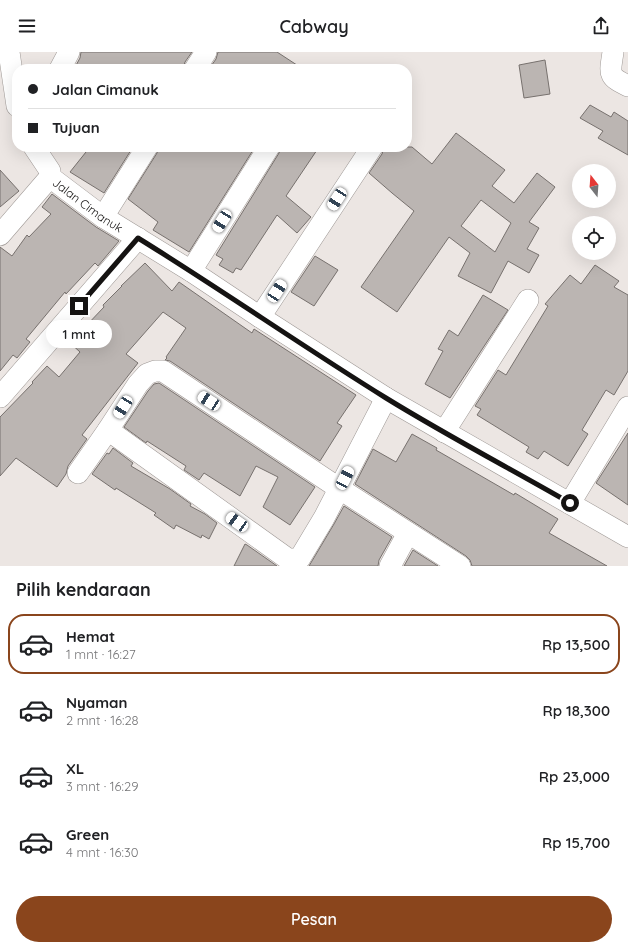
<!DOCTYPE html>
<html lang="id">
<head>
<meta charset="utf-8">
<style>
	body { margin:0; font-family:Quicksand,sans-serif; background:#f6f6f6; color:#202124; height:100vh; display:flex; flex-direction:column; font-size:15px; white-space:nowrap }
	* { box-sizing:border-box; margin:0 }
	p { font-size:13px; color:#757577 }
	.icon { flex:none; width:22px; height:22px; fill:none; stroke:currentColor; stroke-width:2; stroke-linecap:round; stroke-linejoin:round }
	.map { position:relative; height:514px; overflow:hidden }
	.drawer { display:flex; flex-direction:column; background:#fff; flex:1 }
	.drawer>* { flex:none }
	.top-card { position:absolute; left:12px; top:12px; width:400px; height:88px; border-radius:16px; box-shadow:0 4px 16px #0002; display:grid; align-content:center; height:88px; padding:0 16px; background:#fff }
	.needle { width:26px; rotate:343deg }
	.controls { position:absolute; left:572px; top:112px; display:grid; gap:8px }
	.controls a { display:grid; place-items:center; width:44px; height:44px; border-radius:50%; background:#fff; box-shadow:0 4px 16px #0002; font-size:20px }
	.end { position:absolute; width:18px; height:18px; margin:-9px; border:5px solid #151312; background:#fff; box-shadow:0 0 0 2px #fff }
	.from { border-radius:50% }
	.bubble { position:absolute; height:28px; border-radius:14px; background:#fff; box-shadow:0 4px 16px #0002; font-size:13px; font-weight:600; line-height:28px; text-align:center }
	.car { position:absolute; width:12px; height:24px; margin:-12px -6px; border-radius:5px; box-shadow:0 0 3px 1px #0007; background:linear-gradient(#fff 24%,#345 0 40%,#fff 0 76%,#345 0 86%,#fff 0) }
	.top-card b { display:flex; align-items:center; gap:14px; height:38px; font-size:15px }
	.top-card b+b { border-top:1px solid #e0e0e0 }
	.top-card i { width:10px; height:10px; background:#202124 }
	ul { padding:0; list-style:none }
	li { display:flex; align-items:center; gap:12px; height:60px; margin:0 8px 6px; padding:0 8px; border:2px solid transparent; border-radius:16px }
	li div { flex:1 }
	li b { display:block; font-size:15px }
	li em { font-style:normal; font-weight:600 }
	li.on { border-color:#8a451c }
	li>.icon { width:36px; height:36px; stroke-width:1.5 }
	h2 { padding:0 16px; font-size:18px; line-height:48px }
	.button { display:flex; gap:8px; margin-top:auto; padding:8px 16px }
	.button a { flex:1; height:46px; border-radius:24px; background:#8a451c; color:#fff; font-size:16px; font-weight:600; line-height:46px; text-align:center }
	header { display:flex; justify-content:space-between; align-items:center; height:52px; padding:0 16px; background:#fff; font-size:18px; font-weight:600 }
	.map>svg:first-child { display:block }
	.building { fill:#bbb5b2; stroke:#77716e; fill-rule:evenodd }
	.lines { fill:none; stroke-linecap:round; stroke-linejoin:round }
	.street-casing { stroke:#9e9895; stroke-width:22 }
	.street { stroke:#fff; stroke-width:21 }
	.route { stroke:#151312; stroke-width:5 }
	.labels { text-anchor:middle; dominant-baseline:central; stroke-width:3; stroke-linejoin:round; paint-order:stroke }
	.street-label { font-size:12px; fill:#151312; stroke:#fff }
</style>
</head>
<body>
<header><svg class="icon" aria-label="menu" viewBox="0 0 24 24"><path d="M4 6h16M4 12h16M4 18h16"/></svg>Cabway<svg class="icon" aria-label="share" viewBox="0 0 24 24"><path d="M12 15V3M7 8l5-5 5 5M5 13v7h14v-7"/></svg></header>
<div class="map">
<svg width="628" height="514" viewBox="0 0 628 514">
	<rect width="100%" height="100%" fill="#ece6e3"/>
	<g class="building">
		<path d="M81,0h111l-7,10 -2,7h-109l6,-11z"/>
		<path d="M218,0h59l26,17h-94l7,-10z"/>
		<path d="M545,8l5,34 -26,4 -5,-33z"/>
		<path d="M590,53l21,12 3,-5 14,9v34l-30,-17 5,-7 -23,-13z"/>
		<path d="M456,81l49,37 -13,16 22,17 23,-30 18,14 -26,35 10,6 -12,21 12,6 -10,18 -21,-12 -17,32 -33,-17 12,-23 -21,-16 -52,75 -36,-25 53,-76 -22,-18 -23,-20 13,-19 2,-7h28l20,17zM481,148l30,23 -16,29 -34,-26z"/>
		<path d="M90,95h43l-29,46 -34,-21z"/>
		<path d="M159,95h96l-66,105 -36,-22 5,-8 -30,-23 29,-46z"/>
		<path d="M281,95h38l-33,49 25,21 -14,16 -20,-18 -36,55 -5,-2 -3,5 -14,-8 4,-6 -7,-4 63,-102z"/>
		<path d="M0,118l19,21 -19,16z"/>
		<path d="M52,142l44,33 23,14 -21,25 -3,-3 -29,31 -1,-2 -39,47 4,3 -13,16 -4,-3 -13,16v-124l12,9 15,-21 2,2 22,-23 -9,-7z"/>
		<path d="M315,204l23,14 -24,36 -23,-14z"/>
		<path d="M145,211l27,28 7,-9 73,51 2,-4 102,66 -19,28 5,3 -22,35 -150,-100 -5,-1 2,-2 -1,-1 20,-29 -23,-16 -37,42 12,9 -56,72 5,4 -19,27 -2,8 -9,13 -41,-29 -16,18v-59l33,-34 -1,-1 15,-16 12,11 21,-25 -11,-10 15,-16 1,1 19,-20 -1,-2 19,-19h-1z"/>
		<path d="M595,213l24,16 -5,6 14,8v76l-14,24 -8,-5 -24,40 6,4 -20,32 -24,-15 -6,8 -12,-7 3,-5 -52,-32 4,-6 -6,-3 23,-36 8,5 42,-69 -3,-2 25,-29 11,9z"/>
		<path d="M483,243l25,15 -58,88 -25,-14 18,-33 -5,-2 11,-19 9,6z"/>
		<path d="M159,331l156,104 -25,38 -27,-18 15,-30 -22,-11 -16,30 -36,-23 -5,7 -15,-10 2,-4 -39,-25 -1,2 -22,-16 24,-36 6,-7z"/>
		<path d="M628,381v72l-32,-22z"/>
		<path d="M412,382l25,14 -1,2 78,45 1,-2 43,26 -9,14 58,33h-135l-2,-6 -4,-4 -111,-72 18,-35 23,13z"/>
		<path d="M113,396l20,15 -2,3 39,23 21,15 -1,2 15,8 12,9 -8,16 -7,-4 -1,3 -25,-13 -2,4 -20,-14 2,-2 -40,-25 -1,2 -23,-16 15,-21 2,1z"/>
		<path d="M344,454l48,31 -13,23 -1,6h-69l25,-42z"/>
		<path d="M245,492l2,1 30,21h-43z"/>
		<path d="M413,498l25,16h-34z"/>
	</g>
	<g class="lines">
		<defs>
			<g id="street">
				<path d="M9,0l8,54"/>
				<path d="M613,0c-3,22 -6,24 15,34"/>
				<path d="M60,17l9,-17"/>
				<path d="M195,17l11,-17"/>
				<path id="s1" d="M34,95l16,24v6l53,40 88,54 69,46 126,81 242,139"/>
				<path d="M103,165l44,-70"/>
				<path d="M0,183l50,-58"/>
				<path d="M191,219l78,-124"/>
				<path d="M260,265l112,-170"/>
				<path d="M0,345l138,-159"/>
				<path d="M108,378l180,129h6l6,-1 24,-40 62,-120"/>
				<path d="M444,380l84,-132"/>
				<path d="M78,421l30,-43 30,-46 9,-10 8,-3h8l177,118 120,77"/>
				<path d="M570,451l58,-96"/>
				<path d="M390,514l18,-33"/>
			</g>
		</defs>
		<use href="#street" class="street-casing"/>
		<use href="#street" class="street"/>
	</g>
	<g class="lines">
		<path class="route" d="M79,254l59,-68c84,52 164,108 248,160 60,37 123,70 184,105"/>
	</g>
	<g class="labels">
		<g class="street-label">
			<text stroke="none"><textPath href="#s1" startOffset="82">Jalan Cimanuk</textPath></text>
		</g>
	</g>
</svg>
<div class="controls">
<a><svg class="needle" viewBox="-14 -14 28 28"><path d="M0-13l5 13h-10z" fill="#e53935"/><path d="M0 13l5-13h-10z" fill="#757577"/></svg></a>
<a><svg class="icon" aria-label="locate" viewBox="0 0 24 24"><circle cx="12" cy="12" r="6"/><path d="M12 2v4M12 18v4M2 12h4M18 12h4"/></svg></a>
</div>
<i class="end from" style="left:570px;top:451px"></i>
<i class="end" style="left:79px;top:254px"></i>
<div class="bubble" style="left:46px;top:268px;width:66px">1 mnt</div>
<i class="car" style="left:337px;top:147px;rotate:213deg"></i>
<i class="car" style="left:222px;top:169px;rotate:212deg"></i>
<i class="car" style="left:277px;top:239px;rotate:33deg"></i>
<i class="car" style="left:209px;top:349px;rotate:303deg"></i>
<i class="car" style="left:123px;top:355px;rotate:212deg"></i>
<i class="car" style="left:345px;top:426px;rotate:27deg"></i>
<i class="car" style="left:237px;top:470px;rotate:305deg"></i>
<div class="top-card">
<b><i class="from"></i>Jalan Cimanuk</b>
<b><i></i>Tujuan</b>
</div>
</div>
<section class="drawer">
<h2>Pilih kendaraan</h2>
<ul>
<li class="on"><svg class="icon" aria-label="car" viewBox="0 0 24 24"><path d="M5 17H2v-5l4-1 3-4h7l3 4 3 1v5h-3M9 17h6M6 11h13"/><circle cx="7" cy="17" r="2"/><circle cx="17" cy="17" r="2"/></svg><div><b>Hemat</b><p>1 mnt · 16:27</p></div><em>Rp 13,500</em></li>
<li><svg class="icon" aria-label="car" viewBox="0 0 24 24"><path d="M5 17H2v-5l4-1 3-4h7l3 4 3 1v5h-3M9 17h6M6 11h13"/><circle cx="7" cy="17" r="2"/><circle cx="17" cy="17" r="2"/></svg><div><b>Nyaman</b><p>2 mnt · 16:28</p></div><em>Rp 18,300</em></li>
<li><svg class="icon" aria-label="car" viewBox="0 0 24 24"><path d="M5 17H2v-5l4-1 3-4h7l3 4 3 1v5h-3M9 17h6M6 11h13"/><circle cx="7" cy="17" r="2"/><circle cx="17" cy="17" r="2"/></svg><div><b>XL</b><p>3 mnt · 16:29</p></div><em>Rp 23,000</em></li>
<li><svg class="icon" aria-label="car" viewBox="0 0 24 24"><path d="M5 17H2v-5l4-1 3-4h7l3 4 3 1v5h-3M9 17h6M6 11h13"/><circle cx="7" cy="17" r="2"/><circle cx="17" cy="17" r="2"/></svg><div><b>Green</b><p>4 mnt · 16:30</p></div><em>Rp 15,700</em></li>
</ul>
<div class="button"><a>Pesan</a></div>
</section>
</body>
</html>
